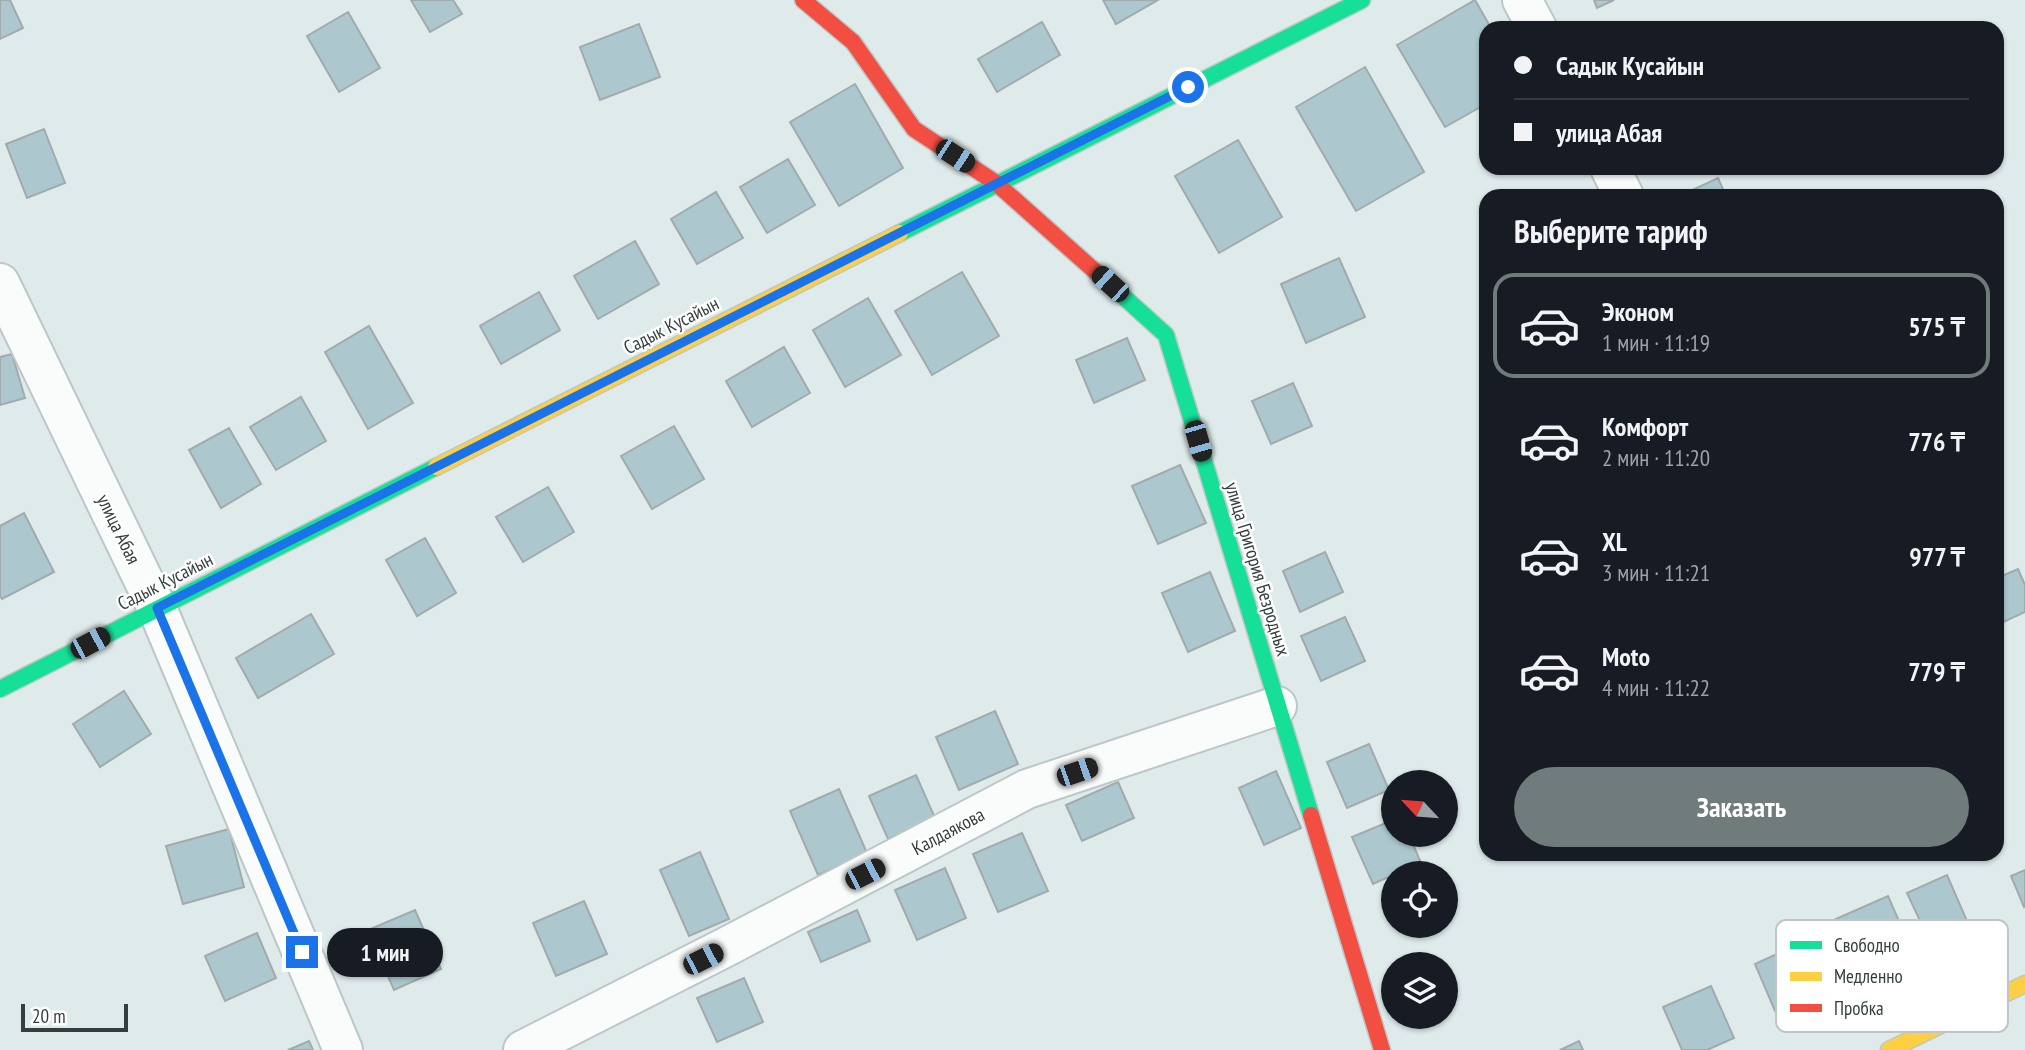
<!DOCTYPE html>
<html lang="ru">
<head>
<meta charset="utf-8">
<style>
	body { margin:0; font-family:"PT Sans Narrow",sans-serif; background:#242831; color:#f1f3f6; height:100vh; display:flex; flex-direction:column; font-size:26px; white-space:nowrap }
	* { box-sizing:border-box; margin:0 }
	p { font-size:23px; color:#9ea1a6 }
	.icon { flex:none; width:38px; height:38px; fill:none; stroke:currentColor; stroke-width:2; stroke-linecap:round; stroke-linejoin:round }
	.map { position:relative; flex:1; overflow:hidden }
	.side { position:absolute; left:1479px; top:189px; width:525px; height:672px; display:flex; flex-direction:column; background:#171b24; border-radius:21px; box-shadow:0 2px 5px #0004 }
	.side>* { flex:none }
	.banner { position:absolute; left:1479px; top:21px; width:525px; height:154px; border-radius:21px; box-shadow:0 2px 5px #0004; display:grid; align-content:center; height:154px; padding:0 35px; background:#171b24 }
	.needle { width:46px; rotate:296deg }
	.buttons { position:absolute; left:1381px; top:770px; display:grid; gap:14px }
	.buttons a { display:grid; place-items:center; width:77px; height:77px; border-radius:50%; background:#171b24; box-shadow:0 2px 5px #0004; font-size:35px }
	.scale { position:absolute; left:21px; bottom:18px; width:107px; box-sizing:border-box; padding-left:7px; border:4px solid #353e3e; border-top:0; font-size:19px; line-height:24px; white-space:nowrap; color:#353e3e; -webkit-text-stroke:5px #fff; paint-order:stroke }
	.end { position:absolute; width:32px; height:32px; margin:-16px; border:9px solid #1a73e8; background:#fff; box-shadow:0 0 0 4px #fff }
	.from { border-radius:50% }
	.bubble { position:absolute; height:49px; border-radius:24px; background:#171b24; box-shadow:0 2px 5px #0004; font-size:23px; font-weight:600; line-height:49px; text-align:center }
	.car { position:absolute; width:21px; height:42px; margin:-21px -10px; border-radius:9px; box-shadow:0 0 5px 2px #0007; background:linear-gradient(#222 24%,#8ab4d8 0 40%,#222 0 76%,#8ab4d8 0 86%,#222 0) }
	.banner b { display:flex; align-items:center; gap:24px; height:66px; font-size:26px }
	.banner b+b { border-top:2px solid #363941 }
	.banner i { width:18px; height:18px; background:#f1f3f6 }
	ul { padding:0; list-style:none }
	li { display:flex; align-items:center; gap:21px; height:105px; margin:0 14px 10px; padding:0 21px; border:4px solid transparent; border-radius:21px }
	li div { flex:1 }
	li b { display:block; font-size:26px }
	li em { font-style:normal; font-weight:600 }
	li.on { border-color:#707b7b }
	li>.icon { width:63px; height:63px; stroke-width:1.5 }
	h2 { padding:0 35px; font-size:32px; line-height:84px }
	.cta { display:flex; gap:14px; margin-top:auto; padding:14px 35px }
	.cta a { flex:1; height:80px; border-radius:42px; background:#707b7b; color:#fff; font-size:28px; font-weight:600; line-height:80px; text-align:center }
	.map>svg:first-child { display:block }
	.building { fill:#acc8ce; stroke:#a1aaac; stroke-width:2 }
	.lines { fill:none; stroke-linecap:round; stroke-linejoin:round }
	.street-casing { stroke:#bcc7c6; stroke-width:42 }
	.fast-casing { stroke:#bcc7c6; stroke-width:19 }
	.slow-casing { stroke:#bcc7c6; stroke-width:19 }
	.jam-casing { stroke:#bcc7c6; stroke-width:19 }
	.street { stroke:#fafcfc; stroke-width:38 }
	.fast { stroke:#16e098; stroke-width:16 }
	.slow { stroke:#ffcf43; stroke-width:16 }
	.jam { stroke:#f24e42; stroke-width:16 }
	.route { stroke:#1a73e8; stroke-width:9 }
	.labels { text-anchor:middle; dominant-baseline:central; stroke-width:5; stroke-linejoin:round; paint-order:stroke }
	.street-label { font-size:19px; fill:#353e3e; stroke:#fff }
	.key { fill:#fff; stroke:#c2c5c5; stroke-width:2 }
	.key-label { font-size:19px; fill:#353e3e }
</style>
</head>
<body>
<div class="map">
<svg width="2025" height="1050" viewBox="0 0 2025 1050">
	<rect width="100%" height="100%" fill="#dfebeb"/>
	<g class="building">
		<path d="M0,0h10l13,28 -23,11z"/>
		<path d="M411,0h42l9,14 -32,18z"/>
		<path d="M1103,0h55l-42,24z"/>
		<path d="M1475,0l16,28h-5v76l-41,23 -48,-82z"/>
		<path d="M1594,0h20l-17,8z"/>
		<path d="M348,12l32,56 -41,24 -32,-56z"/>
		<path d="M1042,22l18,33 -63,37 -19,-33z"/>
		<path d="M639,24l21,53 -60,23 -20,-53z"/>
		<path d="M1365,67l59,105 -68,39 -60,-104z"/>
		<path d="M855,84l48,84 -64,38 -49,-84z"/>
		<path d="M44,129l21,54 -38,15 -21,-54z"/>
		<path d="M1238,140l44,77 -63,36 -44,-77z"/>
		<path d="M788,159l27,46 -48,28 -27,-46z"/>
		<path d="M1718,178l8,18h-34l-2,-5z"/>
		<path d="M716,192l27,46 -46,26 -26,-45z"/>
		<path d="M635,241l24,43 -61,35 -24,-43z"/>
		<path d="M1339,258l26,59 -59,26 -25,-59z"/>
		<path d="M962,272l37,64 -67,39 -37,-64z"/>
		<path d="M539,292l21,38 -59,34 -21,-38z"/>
		<path d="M868,298l33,57 -56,32 -32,-57z"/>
		<path d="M369,326l44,77 -45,26 -43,-77z"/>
		<path d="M1127,338l18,42 -51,23 -18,-43z"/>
		<path d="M784,347l26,46 -58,34 -26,-46z"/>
		<path d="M12,354l13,44 -25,7v-48z"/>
		<path d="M1293,383l19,43 -41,18 -19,-43z"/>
		<path d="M301,397l25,44 -50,29 -26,-43z"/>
		<path d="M674,426l30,53 -52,30 -31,-53z"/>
		<path d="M229,428l32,56 -40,24 -32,-58z"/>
		<path d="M1180,465l26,58 -48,21 -26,-58z"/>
		<path d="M548,487l26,45 -51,30 -27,-45z"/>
		<path d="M24,513l30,59 -52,27 -2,-3v-70z"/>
		<path d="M425,538l31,55 -39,23 -31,-56z"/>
		<path d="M1325,552l18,40 -43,20 -17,-41z"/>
		<path d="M2018,569l7,16v27l-28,13v-47z"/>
		<path d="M1210,572l25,59 -47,21 -26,-59z"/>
		<path d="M311,614l23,40 -76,44 -22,-40z"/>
		<path d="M1345,617l20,44 -44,20 -20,-45z"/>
		<path d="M124,691l27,43 -51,33 -27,-43z"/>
		<path d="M995,711l23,53 -59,26 -23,-53z"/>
		<path d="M1369,744l20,46 -42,18 -20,-46z"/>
		<path d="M1276,771l25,57 -37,17 -25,-57z"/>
		<path d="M916,775l19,43 -47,21 -19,-43z"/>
		<path d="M1118,782l16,36 -52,23 -16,-36z"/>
		<path d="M839,789l28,64 -49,22 -28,-64z"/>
		<path d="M1393,820v15h16l12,28 -23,10h-5v2l-20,9 -21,-47z"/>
		<path d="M229,829l15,58 -61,17 -17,-58z"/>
		<path d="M1022,833l26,58 -50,21 -25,-58z"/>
		<path d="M700,852l29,67 -40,17 -29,-66z"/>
		<path d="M945,868l21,50 -49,22 -22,-50z"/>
		<path d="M2025,870v36l-1,1 -13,-31z"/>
		<path d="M1947,875l20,46 -39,17 -21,-45z"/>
		<path d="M1888,896l24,55 -59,26 -24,-55z"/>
		<path d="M584,901l23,53 -51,22 -23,-53z"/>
		<path d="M415,910l26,59 -47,21 -26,-60z"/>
		<path d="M857,910l13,31 -49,21 -13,-30z"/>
		<path d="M257,933l19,45 -51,23 -20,-45z"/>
		<path d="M1797,945l21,47 -43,19 -20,-47z"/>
		<path d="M744,978l19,44 -46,20 -20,-44z"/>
		<path d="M1711,986l23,52 -27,12h-25l-19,-43z"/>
		<path d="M309,1041l4,9h-25z"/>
		<path d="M1579,1041l4,9h-23z"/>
	</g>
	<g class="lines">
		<defs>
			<g id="street">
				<path d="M1522,0l15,28"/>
				<path d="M1610,168l14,28"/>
				<path d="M0,283l157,325 186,442"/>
				<path d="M523,1050l203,-103 301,-158 250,-83"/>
			</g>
			<g id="fast">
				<path d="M900,233l462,-233"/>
				<path d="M1115,289l51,46 145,480"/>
				<path d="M0,689l436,-222"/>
			</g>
			<g id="slow">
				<path d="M436,467l464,-234"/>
				<path d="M1889,1050l136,-66"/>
			</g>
			<g id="jam">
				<path d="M803,0l50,42 61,87 82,54 119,106"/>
				<path d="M1311,815l71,235"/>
			</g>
		</defs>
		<use href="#street" class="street-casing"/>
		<use href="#fast" class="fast-casing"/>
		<use href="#slow" class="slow-casing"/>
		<use href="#jam" class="jam-casing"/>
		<use href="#street" class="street"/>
		<use href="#fast" class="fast"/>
		<use href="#slow" class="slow"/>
		<use href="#jam" class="jam"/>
	</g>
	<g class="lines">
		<path class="route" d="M302,952l-145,-344 1031,-521"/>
	</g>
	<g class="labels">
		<g class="street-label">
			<text transform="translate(671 325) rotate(-27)">Садык Кусайын</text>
			<text transform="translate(119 529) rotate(64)">улица Абая</text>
			<text transform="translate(1258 569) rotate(73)">улица Григория Безродных</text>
			<text transform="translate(165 581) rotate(-27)">Садык Кусайын</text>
			<text transform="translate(948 831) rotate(-28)">Калдаякова</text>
		</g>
	</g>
	<rect x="1776" y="920" width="232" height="112" rx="10" class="key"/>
	<rect x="1790" y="941" width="32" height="8" fill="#16e098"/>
	<rect x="1790" y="972" width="32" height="9" fill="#ffcf43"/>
	<rect x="1790" y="1004" width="32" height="8" fill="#f24e42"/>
	<g class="key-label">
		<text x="1834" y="952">Свободно</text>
		<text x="1834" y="983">Медленно</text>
		<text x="1834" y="1015">Пробка</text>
	</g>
</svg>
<div class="buttons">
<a><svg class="needle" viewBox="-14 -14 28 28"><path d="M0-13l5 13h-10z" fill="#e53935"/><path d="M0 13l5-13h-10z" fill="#9ea1a6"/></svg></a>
<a><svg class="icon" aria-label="locate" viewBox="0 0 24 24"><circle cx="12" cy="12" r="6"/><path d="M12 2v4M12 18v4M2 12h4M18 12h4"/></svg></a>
<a><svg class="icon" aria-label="layers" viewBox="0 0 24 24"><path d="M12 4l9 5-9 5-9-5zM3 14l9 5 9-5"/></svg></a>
</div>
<div class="scale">20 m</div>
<i class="end from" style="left:1188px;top:87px"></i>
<i class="end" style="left:302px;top:952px"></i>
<div class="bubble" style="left:327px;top:928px;width:116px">1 мин</div>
<i class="car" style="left:955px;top:156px;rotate:123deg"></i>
<i class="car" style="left:1110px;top:284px;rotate:312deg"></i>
<i class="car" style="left:1198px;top:441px;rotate:164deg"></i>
<i class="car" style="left:90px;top:643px;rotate:62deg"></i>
<i class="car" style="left:1077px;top:772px;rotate:71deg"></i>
<i class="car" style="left:865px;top:874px;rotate:63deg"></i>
<i class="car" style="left:703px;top:959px;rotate:63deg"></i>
<div class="banner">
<b><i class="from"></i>Садык Кусайын</b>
<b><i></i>улица Абая</b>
</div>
<section class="side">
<h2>Выберите тариф</h2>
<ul>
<li class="on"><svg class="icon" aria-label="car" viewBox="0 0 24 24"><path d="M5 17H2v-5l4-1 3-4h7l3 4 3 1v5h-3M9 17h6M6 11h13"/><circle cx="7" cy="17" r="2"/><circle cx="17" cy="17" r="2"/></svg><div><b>Эконом</b><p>1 мин · 11:19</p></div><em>575 ₸</em></li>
<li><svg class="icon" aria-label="car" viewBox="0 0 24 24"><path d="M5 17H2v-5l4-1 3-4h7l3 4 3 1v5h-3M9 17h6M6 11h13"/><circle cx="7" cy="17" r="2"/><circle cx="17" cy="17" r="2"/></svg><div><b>Комфорт</b><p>2 мин · 11:20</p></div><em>776 ₸</em></li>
<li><svg class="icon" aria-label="car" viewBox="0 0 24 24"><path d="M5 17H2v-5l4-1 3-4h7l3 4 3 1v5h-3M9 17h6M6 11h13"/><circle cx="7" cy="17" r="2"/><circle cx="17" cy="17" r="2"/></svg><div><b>XL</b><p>3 мин · 11:21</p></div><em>977 ₸</em></li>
<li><svg class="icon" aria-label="car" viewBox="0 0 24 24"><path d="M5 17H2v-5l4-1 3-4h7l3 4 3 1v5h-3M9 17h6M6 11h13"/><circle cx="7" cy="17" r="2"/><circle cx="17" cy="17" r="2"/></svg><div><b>Moto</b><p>4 мин · 11:22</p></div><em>779 ₸</em></li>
</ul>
<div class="cta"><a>Заказать</a></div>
</section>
</div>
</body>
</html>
